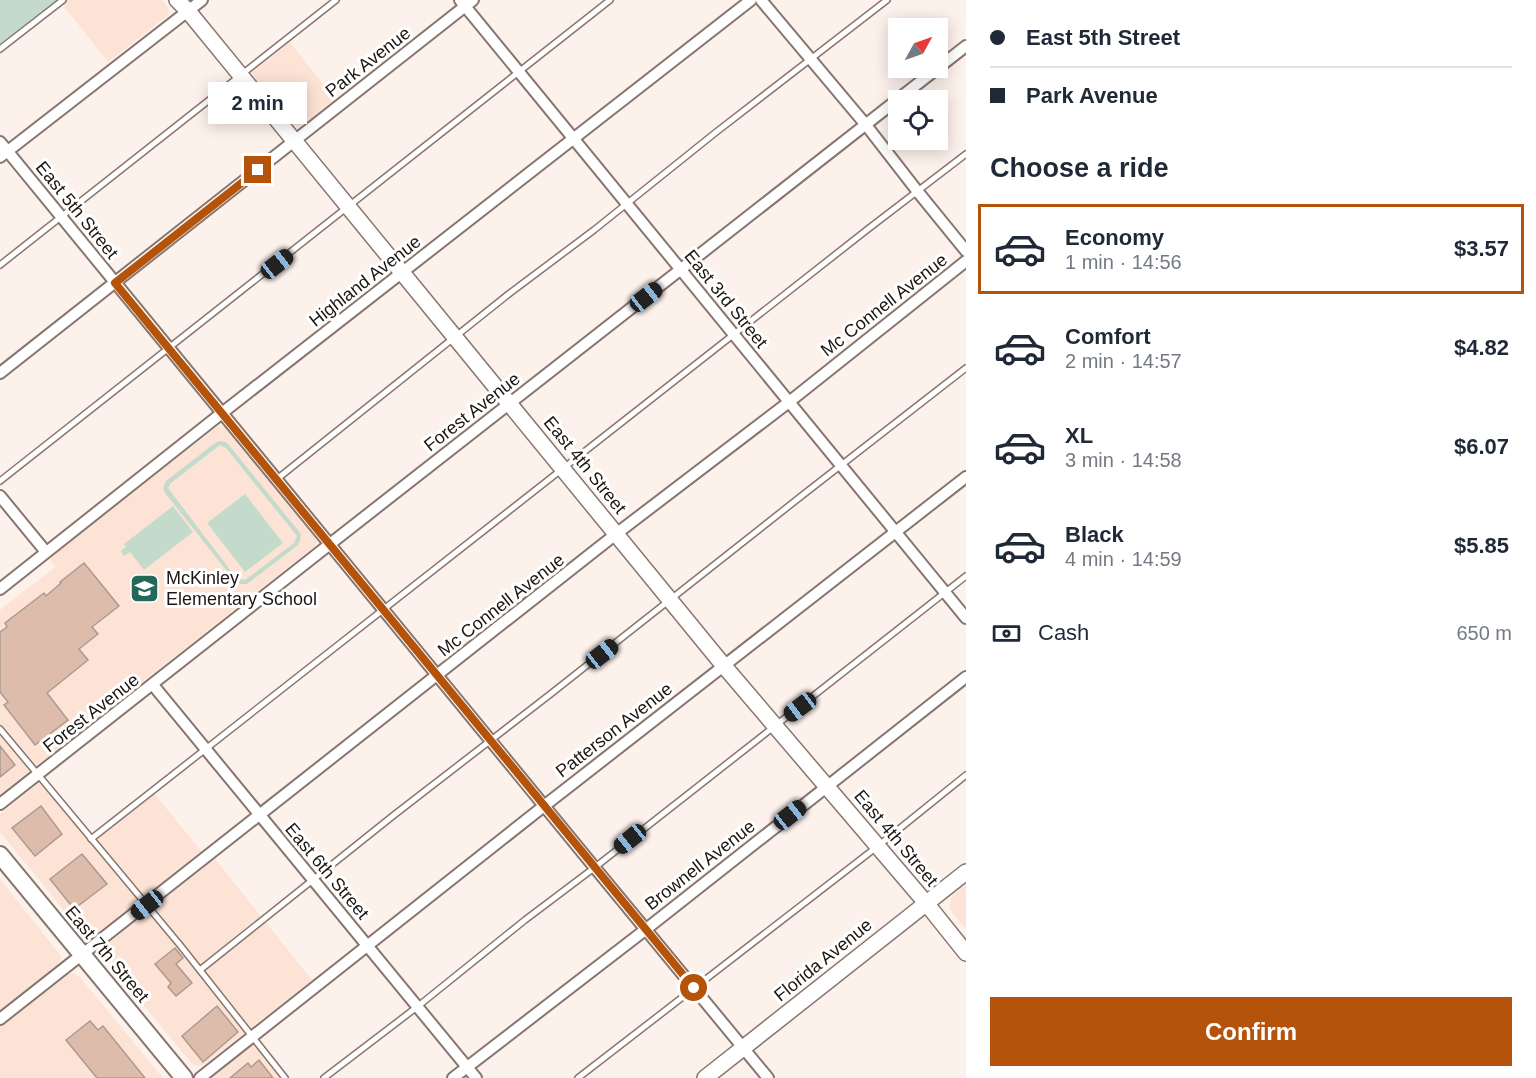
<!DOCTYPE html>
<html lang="en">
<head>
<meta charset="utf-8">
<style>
	body { margin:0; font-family:Helvetica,sans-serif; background:#f6f6f7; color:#1f2937; height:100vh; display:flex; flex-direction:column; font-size:22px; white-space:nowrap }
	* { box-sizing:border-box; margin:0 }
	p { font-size:20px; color:#747a83 }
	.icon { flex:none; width:33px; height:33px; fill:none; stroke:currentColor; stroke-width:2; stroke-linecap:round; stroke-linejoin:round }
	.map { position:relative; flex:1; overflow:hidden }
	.drawer { display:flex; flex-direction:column; background:#fff; width:570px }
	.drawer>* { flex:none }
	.banner { display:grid; align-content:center; height:132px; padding:0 24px; background:#fff }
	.needle { width:39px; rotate:50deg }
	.fabs { position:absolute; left:888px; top:18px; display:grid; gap:12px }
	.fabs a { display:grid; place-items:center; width:60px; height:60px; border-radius:0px; background:#fff; box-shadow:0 3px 15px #0003; font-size:30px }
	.end { position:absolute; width:27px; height:27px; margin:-14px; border:8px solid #b45309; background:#fff; box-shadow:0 0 0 3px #fff }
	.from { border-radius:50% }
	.bubble { position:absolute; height:42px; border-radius:0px; background:#fff; box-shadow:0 3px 15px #0003; font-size:20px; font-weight:700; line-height:42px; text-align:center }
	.car { position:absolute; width:18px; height:36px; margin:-18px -9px; border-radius:8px; box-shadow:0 0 4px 2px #0007; background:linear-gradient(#222 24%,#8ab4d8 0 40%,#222 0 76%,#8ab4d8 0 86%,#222 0) }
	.banner b { display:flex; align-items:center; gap:21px; height:57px; font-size:22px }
	.banner b+b { border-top:2px solid #e0e1e3 }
	.banner i { width:15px; height:15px; background:#1f2937 }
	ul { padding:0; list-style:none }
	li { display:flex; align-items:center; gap:18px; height:90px; margin:0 12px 9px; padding:0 12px; border:3px solid transparent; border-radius:0px }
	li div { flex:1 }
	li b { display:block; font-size:22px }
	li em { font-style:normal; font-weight:700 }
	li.on { border-color:#b45309 }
	li>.icon { width:54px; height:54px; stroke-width:1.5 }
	h2 { padding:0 24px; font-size:27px; line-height:72px }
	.pay { display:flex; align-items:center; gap:15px; height:66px; padding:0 24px; font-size:22px }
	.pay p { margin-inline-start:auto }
	.action { display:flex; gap:12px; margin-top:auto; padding:12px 24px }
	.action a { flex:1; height:69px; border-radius:0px; background:#b45309; color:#fff; font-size:24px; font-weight:700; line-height:69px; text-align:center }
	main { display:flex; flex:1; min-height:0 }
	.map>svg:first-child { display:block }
	.built { fill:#fde3d6 }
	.green { fill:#c4dbcc; fill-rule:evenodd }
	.building { fill:#debcab; stroke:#ab9a91; stroke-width:1.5 }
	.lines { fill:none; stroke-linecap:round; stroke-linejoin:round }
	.lane-casing { stroke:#87766e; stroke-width:8 }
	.street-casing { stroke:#87766e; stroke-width:14 }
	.secondary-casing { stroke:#87766e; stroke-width:18 }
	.primary-casing { stroke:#87766e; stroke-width:20 }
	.lane { stroke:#fff; stroke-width:5 }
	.street { stroke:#fff; stroke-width:10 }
	.secondary { stroke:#fff; stroke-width:15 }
	.primary { stroke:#fff; stroke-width:16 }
	.route { stroke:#b45309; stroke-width:8 }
	.labels { text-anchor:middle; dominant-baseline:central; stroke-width:6; stroke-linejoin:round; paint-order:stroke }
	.street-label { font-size:18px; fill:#1c1613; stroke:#fff }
	.poi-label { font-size:18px; fill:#1c1613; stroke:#fff; text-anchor:start }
</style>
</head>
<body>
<main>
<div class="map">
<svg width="966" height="1078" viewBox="0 0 966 1078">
	<rect width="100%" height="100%" fill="#fdf1ec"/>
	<g class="built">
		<path d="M59,0h103l6,8 1,3 -2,5 -59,46z"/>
		<path d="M290,42l45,57 -29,24 -8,3 -5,-2 -42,-52z"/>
		<path d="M220,426l5,1 91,110 2,3 -2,5 -316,249v-184l55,-43 -5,-7 3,-5 164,-128z"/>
		<path d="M45,778l50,62 59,-47 47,58 -108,85 -9,-1 -84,-103v-18z"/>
		<path d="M215,859l97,121 -109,85 -6,2 -5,-3 -89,-108 -1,-3 3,-7z"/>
		<path d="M0,879l61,77v3l-4,6 -57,44z"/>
		<path d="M966,885v44l-13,-15 -3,-6v-4l2,-8z"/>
		<path d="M73,973l6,3 84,102h-163v-51l68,-52z"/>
		<path d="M260,1040l31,38h-80z"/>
	</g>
	<g class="green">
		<path d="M0,0h57l-57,44z"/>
		<path d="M220,441l5,1 4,3 72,89 -1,7 -2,4 -51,39h-7l-6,-4 -69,-87 -2,-5 3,-7 49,-38zM220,445l6,3 71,88 -3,7 -49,37 -6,-1 -5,-4 -66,-87 3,-5z"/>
		<path d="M245,494l38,49 -38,29 -38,-49z"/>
		<path d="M173,506l20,26 -49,38 -14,-18 -6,4 -3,-5 5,-4 -2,-3z"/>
	</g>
	<g class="building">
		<path d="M84,563l35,43 -27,21 6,7 -19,15 9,11 -41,33 21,27 -33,25 -31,-40 4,-3 -8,-10v-60l7,-5 -2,-4 39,-30 2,3 15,-13 -1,-1z"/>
		<path d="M0,746l15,19 -15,12z"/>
		<path d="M41,806l21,28 -27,22 -23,-28z"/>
		<path d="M82,854l25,30 -33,25 -24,-30z"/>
		<path d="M175,948l8,10 -7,6 16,19 -16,13 -8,-9 3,-4 -16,-19z"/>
		<path d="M217,1006l21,26 -35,30 -21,-26z"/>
		<path d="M90,1021l8,9 5,-4 42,52h-48l-31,-38z"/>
		<path d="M259,1060l14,18h-43l18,-15 3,4z"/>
	</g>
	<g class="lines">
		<defs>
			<g id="lane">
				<path d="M0,49l63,-49"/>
				<path d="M0,265l336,-265"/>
				<path d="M277,479l233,-186 84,-63 121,-97 172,-133"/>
				<path d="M0,481l610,-481"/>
				<path d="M0,729l180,216 105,133"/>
				<path d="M91,839l777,-610 98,-75"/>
				<path d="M200,970l194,-155 154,-119 256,-202 162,-126"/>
				<path d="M324,1078l93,-71 108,-87 69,-52 372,-292"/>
				<path d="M578,1078l300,-232 88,-71"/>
			</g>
			<g id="street">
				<path d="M460,0l506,618"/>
				<path d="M761,0l105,125 52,67 48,59"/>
				<path d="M0,142c257,312 511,625 768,936"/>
				<path d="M0,157l202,-157"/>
				<path d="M0,373l473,-373"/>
				<path d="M0,496l46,56"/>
				<path d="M0,589l222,-176 529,-413"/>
				<path d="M153,685l323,393"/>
				<path d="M0,804l330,-260 636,-498"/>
				<path d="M0,1019l616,-485 173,-132 177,-141"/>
				<path d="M200,1078l344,-272 422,-329"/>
				<path d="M453,1078l192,-148 321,-253"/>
			</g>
			<g id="secondary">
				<path d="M177,0l11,11 536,655 202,237 40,50"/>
				<path d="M705,1078l261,-206"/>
			</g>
			<path id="primary" d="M0,855l184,223"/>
		</defs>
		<use href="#lane" class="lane-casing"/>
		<use href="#street" class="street-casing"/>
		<use href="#secondary" class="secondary-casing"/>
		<use href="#primary" class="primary-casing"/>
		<use href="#lane" class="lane"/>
		<use href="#street" class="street"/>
		<use href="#secondary" class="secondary"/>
		<use href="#primary" class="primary"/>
	</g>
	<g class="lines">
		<path class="route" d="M258,170l-143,113 579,705"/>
	</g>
	<defs>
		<symbol id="school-square" viewBox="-11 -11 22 22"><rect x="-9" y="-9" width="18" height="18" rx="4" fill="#24685a" stroke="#fff"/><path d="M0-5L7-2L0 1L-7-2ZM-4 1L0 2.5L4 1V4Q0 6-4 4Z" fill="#fff"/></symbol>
	</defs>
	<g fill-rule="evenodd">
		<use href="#school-square" x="128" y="572" width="33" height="33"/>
	</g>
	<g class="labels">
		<g class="street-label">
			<text transform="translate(368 62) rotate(-38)">Park Avenue</text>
			<text transform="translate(77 210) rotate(51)">East 5th Street</text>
			<text transform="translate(365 281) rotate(-38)">Highland Avenue</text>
			<text transform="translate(726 299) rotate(51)">East 3rd Street</text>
			<text transform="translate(884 305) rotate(-38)">Mc Connell Avenue</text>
			<text transform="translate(472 412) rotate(-38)">Forest Avenue</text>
			<text transform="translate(585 465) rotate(51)">East 4th Street</text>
			<text transform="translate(501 605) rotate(-38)">Mc Connell Avenue</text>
			<text transform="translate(91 713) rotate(-38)">Forest Avenue</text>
			<text transform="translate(614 730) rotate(-38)">Patterson Avenue</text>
			<text transform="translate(896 838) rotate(50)">East 4th Street</text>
			<text transform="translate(700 865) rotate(-38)">Brownell Avenue</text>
			<text transform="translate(327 871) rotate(50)">East 6th Street</text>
			<text transform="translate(107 954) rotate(50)">East 7th Street</text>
			<text transform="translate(823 960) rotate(-39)">Florida Avenue</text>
		</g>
		<g class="poi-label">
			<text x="166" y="578">McKinley<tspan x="166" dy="21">Elementary School</tspan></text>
		</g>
	</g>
</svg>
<div class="fabs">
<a><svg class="needle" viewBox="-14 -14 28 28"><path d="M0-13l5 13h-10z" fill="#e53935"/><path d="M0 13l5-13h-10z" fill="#747a83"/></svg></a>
<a><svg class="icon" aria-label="locate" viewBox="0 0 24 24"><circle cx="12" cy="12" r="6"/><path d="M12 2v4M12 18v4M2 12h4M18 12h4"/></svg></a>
</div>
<i class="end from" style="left:694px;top:988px"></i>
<i class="end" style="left:258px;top:170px"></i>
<div class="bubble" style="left:208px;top:82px;width:99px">2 min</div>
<i class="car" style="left:277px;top:264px;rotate:52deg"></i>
<i class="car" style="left:646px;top:297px;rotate:52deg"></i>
<i class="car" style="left:602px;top:654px;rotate:52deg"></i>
<i class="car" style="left:800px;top:707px;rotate:233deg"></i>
<i class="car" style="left:790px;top:815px;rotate:52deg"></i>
<i class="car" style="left:630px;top:839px;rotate:231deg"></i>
<i class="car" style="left:147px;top:905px;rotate:232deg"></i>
</div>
<section class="drawer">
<div class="banner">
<b><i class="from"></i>East 5th Street</b>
<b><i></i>Park Avenue</b>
</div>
<h2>Choose a ride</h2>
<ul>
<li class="on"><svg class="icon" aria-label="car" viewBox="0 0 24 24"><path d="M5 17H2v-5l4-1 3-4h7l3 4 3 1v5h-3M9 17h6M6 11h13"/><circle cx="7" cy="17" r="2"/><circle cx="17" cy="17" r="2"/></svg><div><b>Economy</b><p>1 min · 14:56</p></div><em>$3.57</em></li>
<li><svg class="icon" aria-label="car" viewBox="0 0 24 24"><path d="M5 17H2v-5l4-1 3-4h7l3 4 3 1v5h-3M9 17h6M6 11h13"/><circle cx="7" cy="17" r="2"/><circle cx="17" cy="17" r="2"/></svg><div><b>Comfort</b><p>2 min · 14:57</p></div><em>$4.82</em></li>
<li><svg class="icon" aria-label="car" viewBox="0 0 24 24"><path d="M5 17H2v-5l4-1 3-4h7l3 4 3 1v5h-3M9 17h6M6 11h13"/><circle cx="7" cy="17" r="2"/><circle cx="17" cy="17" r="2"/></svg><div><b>XL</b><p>3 min · 14:58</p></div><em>$6.07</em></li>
<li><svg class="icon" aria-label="car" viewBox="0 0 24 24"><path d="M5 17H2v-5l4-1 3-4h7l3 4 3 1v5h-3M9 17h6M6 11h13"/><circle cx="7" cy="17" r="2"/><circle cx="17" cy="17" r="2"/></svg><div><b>Black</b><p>4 min · 14:59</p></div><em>$5.85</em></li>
</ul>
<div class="pay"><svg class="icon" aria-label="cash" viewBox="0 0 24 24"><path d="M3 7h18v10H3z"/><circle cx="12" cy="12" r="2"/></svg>Cash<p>650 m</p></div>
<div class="action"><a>Confirm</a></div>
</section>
</main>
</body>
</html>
